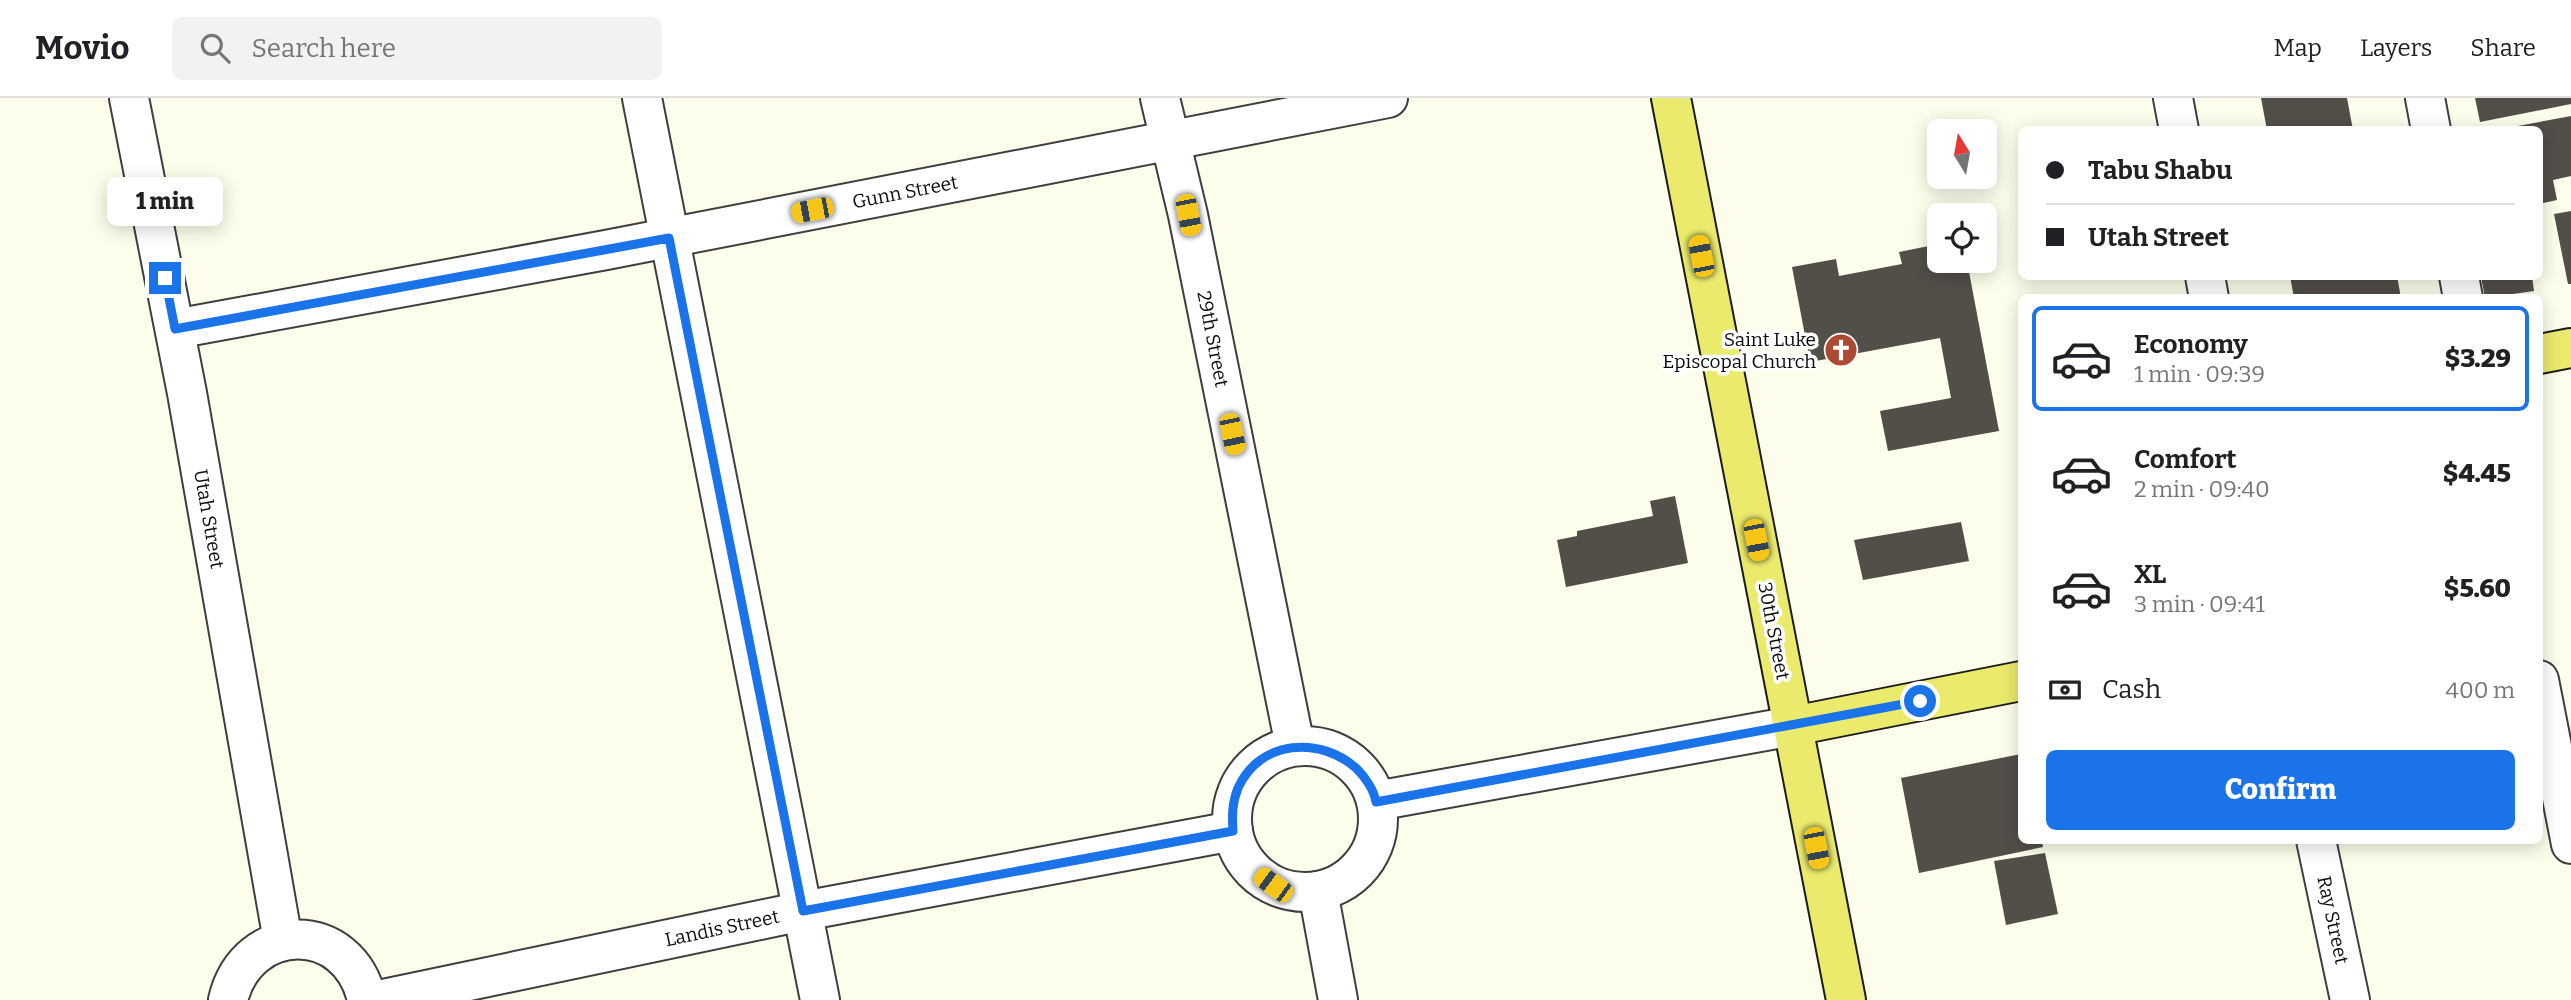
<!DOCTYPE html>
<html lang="en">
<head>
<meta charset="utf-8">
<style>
	body { margin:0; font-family:Bitter,serif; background:#f2f2f2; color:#202124; height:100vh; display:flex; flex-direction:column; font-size:26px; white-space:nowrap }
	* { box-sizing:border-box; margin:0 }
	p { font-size:23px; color:#757577 }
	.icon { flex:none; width:38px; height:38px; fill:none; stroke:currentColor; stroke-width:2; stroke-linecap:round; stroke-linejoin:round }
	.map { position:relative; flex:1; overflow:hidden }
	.drawer { position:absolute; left:2018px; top:196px; width:525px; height:550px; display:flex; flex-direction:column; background:#fff; border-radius:10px; box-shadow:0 4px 18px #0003 }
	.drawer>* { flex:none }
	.banner { position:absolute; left:2018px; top:28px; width:525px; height:154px; border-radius:10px; box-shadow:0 4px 18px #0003; display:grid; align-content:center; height:154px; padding:0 28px; background:#fff }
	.needle { width:46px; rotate:349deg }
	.tools { position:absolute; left:1927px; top:21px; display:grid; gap:14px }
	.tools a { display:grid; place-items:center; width:70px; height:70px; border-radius:10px; background:#fff; box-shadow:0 4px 18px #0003; font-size:35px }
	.end { position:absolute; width:32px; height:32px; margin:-16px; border:9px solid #1a73e8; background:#fff; box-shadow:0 0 0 4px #fff }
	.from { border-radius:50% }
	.bubble { position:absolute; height:49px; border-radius:10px; background:#fff; box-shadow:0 4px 18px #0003; font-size:23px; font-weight:800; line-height:49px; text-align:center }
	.car { position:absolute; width:21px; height:42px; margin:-21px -10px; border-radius:9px; box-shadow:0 0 5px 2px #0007; background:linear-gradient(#f5c518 24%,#345 0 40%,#f5c518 0 76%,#345 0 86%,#f5c518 0) }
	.banner b { display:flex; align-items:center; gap:24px; height:66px; font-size:26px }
	.banner b+b { border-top:2px solid #e0e0e0 }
	.banner i { width:18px; height:18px; background:#202124 }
	ul { padding:12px 0 0; list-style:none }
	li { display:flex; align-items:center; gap:21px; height:105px; margin:0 14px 10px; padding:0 14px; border:4px solid transparent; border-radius:10px }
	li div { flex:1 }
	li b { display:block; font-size:26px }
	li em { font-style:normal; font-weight:800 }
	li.on { border-color:#1a73e8 }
	li>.icon { width:63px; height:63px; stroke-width:1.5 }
	.pay { display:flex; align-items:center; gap:18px; height:77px; padding:0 28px; font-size:26px }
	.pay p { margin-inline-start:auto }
	.cta { display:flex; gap:14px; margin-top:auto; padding:14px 28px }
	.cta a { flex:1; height:80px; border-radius:10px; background:#1a73e8; color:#fff; font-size:28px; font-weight:800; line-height:80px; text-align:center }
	header { display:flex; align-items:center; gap:42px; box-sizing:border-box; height:98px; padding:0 35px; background:#fff; border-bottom:2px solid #e0e0e0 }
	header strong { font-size:33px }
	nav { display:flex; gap:38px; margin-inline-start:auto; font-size:24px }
	.search { width:490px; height:63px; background:#f2f2f2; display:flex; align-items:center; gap:18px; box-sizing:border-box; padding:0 24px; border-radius:10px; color:#757577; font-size:26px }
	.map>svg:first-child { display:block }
	.building { fill:#524e48 }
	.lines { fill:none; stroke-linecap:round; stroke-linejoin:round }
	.minor-casing { stroke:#3e3e3e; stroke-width:42 }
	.major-casing { stroke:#1c1c1c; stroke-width:42 }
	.minor { stroke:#fff; stroke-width:38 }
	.major { stroke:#eaea6d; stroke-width:38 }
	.route { stroke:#1a73e8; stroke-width:9 }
	.labels { text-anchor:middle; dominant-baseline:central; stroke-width:7; stroke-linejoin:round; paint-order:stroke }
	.street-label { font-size:19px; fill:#0b0b0b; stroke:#fff }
	.poi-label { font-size:19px; fill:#0b0b0b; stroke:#fff; text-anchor:end }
</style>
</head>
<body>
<header>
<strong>Movio</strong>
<div class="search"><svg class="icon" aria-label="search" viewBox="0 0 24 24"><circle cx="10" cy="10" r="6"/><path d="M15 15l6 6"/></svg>Search here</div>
<nav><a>Map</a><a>Layers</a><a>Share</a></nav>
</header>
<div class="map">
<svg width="2571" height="902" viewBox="0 0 2571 902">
	<rect width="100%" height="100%" fill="#fcfdea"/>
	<g class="building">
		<path d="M2261,0h86l6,32h-86z"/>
		<path d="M2475,0h96v6l-91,18z"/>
		<path d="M2571,18v60l-18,4 4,20 -18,4v-74l-32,-2z"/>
		<path d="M2571,113v73h-3l-14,-70z"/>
		<path d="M1939,146v17h28l32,170 -111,20 -8,-40 71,-13 -11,-60 -130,24 -18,-95 44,-8 3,17 63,-12 -3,-12z"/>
		<path d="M2290,178h107l4,22h-107z"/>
		<path d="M2481,178h51l2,15 -49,7z"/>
		<path d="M1675,398l13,67 -122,24 -9,-47 20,-4v-5l76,-15 -3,-15z"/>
		<path d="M1961,424l8,39 -106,19 -9,-40z"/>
		<path d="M2021,656v86h21l1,7 -124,26 -18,-95z"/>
		<path d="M2045,755l13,61 -52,11 -12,-64z"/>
	</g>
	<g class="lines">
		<defs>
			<g id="minor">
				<path d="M129,0l58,295 96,548"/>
				<path d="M642,0l178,902"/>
				<path d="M1160,0l28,117 107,531"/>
				<path d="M2173,0l6,32"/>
				<path d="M2425,0l6,32"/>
				<path d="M2205,178l4,22"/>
				<path d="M2459,178l4,22"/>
				<path d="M175,231l431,-79 782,-152"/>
				<path d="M2539,582l32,164"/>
				<circle cx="1305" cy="721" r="73"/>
				<path d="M1376,703l417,-75"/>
				<path d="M2316,742l34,160"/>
				<path d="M1318,793l20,109"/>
				<path d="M228,902c19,-80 121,-81 139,0"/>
				<path d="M378,902l425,-89 430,-80"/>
			</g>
			<g id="major">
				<path d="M1671,0l175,902"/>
				<path d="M2539,256l32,-6"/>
				<path d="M1793,628l228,-45"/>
			</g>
		</defs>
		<use href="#minor" class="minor-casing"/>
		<use href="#major" class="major-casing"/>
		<use href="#minor" class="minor"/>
		<use href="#major" class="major"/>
	</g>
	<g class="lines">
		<path class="route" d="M165,180l10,51 494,-91 134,673 430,-80c-1,-15 -1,-28 5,-43 22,-49 83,-52 119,-19 8,8 17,21 19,33l544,-101"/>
	</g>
	<defs>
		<symbol id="church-disc" viewBox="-11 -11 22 22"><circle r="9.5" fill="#ac4932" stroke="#fff"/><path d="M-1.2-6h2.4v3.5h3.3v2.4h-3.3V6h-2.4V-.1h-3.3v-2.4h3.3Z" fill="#fff"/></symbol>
	</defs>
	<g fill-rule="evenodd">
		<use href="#church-disc" x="1822" y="233" width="38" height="38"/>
	</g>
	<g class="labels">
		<g class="street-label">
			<text transform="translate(905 94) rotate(-11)">Gunn Street</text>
			<text transform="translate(1213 241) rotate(79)">29th Street</text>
			<text transform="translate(209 421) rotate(80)">Utah Street</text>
			<text transform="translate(1774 533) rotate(79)">30th Street</text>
			<text transform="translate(2333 822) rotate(78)">Ray Street</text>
			<text transform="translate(722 830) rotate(-12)">Landis Street</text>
		</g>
		<g class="poi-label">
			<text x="1816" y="241">Saint Luke<tspan x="1816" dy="22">Episcopal Church</tspan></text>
		</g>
	</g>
</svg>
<div class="tools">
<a><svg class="needle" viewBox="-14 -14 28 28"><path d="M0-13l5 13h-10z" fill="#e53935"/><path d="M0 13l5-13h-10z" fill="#757577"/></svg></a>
<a><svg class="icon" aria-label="locate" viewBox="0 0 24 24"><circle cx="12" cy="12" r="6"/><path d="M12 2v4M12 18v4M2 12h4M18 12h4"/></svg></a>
</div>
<i class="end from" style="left:1920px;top:603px"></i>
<i class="end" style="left:165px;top:180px"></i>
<div class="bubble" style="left:107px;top:79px;width:116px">1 min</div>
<i class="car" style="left:812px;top:112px;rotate:259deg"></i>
<i class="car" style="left:1188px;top:117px;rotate:169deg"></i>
<i class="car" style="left:1701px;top:158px;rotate:349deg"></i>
<i class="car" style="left:1232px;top:336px;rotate:168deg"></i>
<i class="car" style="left:1756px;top:442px;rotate:169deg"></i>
<i class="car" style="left:1816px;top:750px;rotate:169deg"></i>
<i class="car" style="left:1273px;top:787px;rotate:306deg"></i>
<div class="banner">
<b><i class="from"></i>Tabu Shabu</b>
<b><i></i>Utah Street</b>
</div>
<section class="drawer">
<ul>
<li class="on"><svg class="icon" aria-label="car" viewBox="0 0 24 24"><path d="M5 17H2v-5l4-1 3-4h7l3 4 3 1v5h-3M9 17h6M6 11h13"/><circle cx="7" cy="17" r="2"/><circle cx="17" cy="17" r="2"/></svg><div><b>Economy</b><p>1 min · 09:39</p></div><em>$3.29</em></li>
<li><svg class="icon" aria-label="car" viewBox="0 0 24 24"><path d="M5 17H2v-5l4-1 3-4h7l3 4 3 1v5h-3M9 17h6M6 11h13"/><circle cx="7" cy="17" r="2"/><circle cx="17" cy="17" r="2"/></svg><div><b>Comfort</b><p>2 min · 09:40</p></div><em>$4.45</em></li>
<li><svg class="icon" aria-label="car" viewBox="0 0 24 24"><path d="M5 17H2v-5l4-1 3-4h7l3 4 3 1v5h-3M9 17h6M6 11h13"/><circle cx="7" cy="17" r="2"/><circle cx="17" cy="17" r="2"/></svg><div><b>XL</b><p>3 min · 09:41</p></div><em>$5.60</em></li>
</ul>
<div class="pay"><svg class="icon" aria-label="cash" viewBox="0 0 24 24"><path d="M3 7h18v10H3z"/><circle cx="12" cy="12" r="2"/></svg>Cash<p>400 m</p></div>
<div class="cta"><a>Confirm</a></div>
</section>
</div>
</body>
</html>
